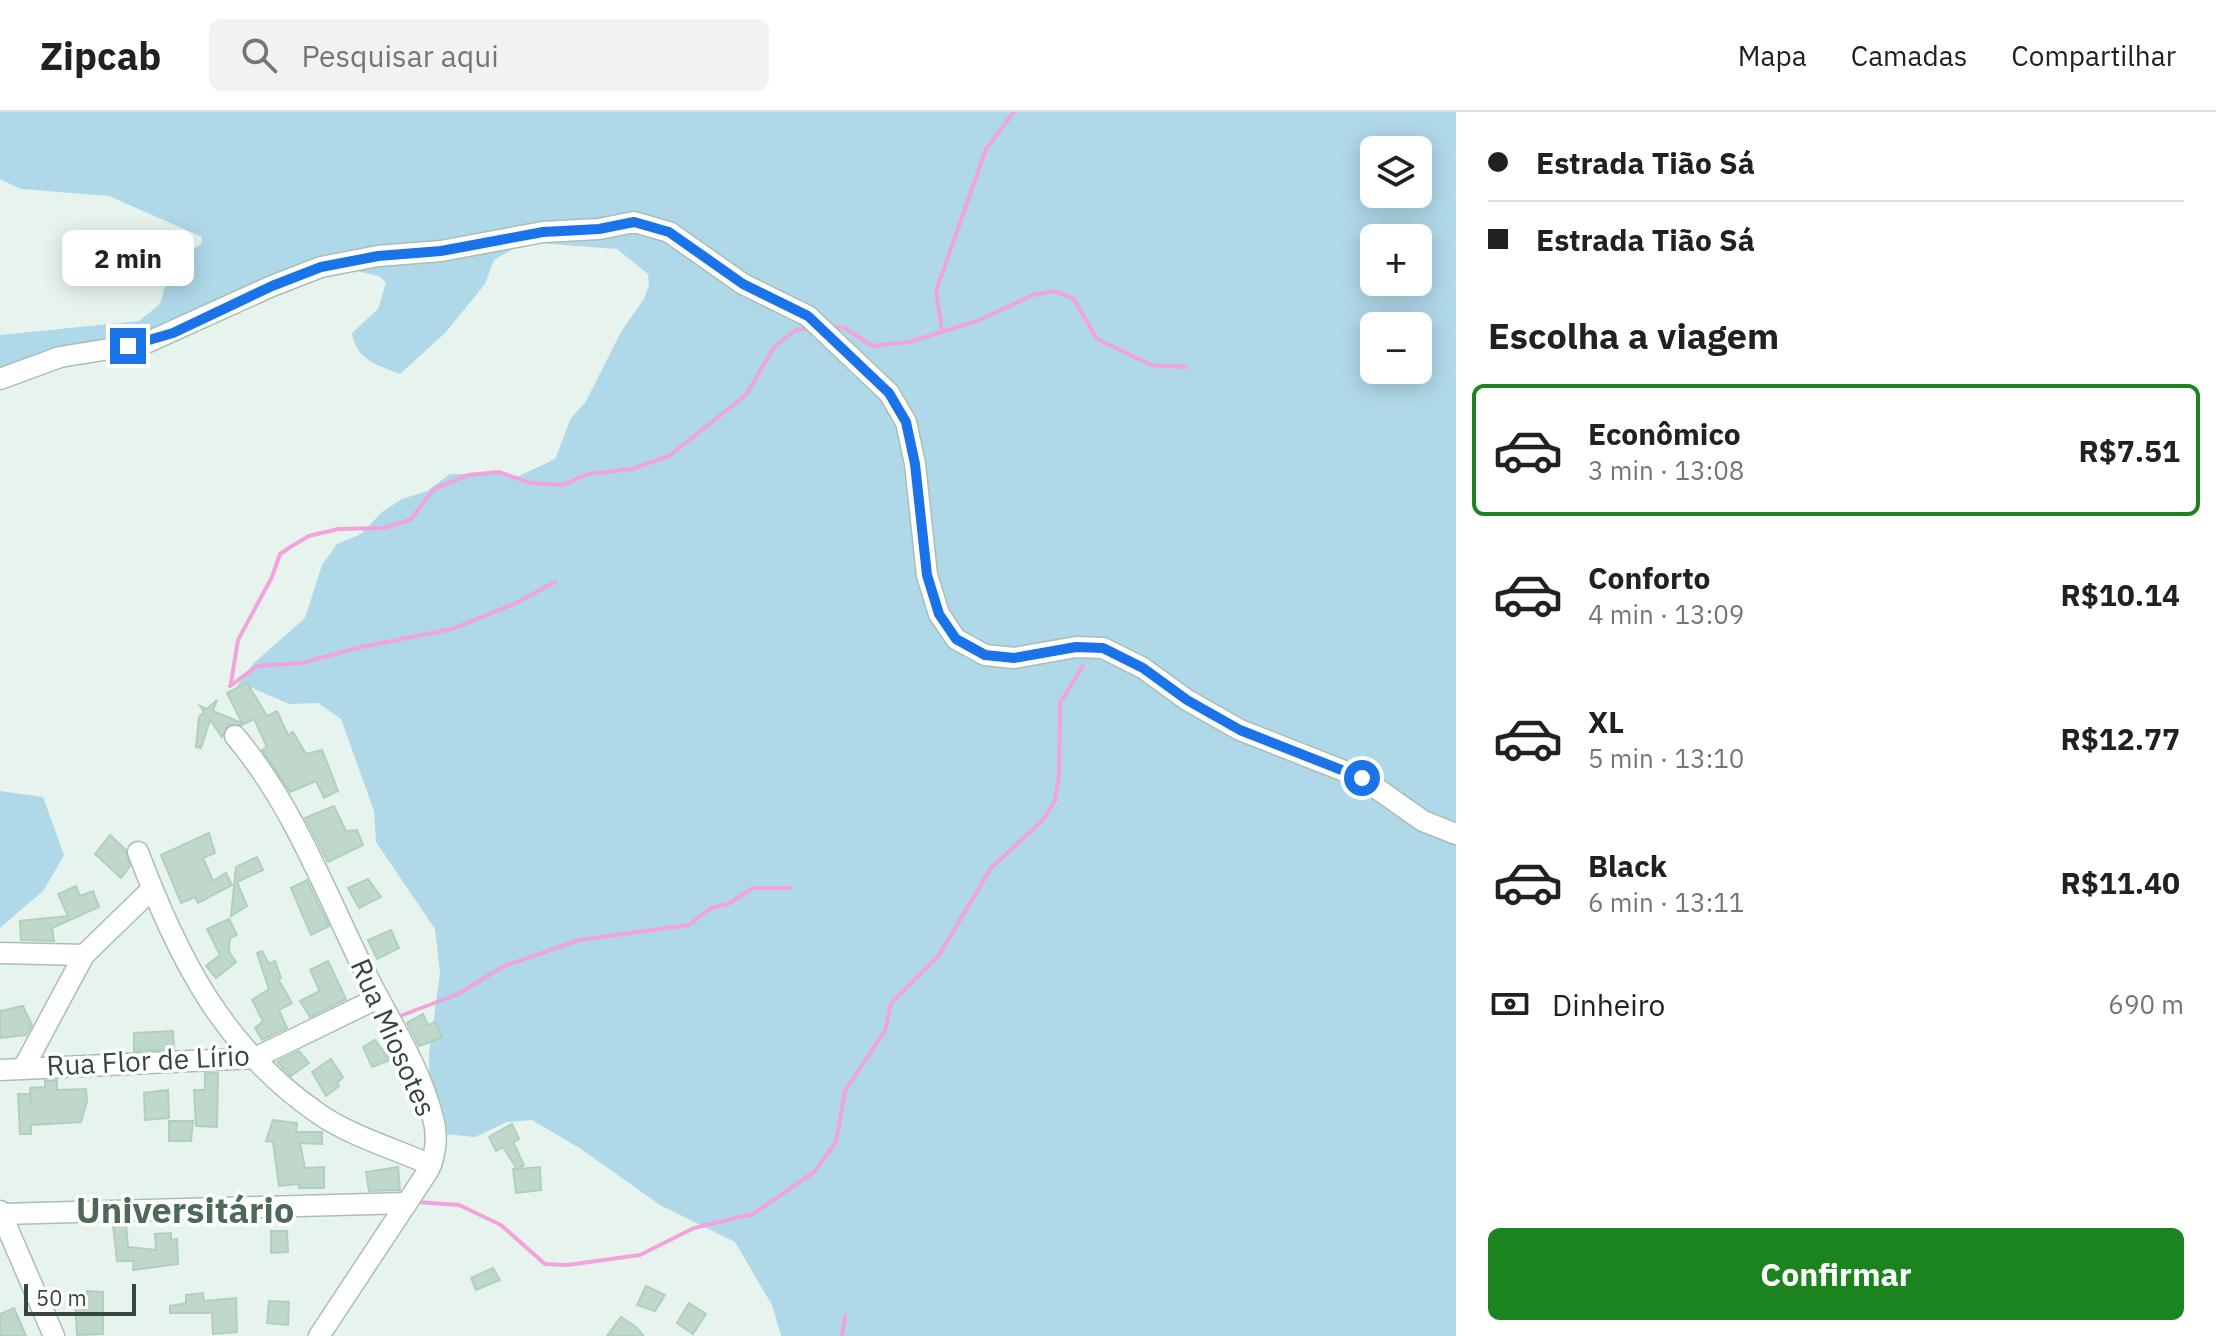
<!DOCTYPE html>
<html lang="pt">
<head>
<meta charset="utf-8">
<style>
	body { margin:0; font-family:"IBM Plex Sans",sans-serif; background:#f2f2f2; color:#202124; height:100vh; display:flex; flex-direction:column; font-size:30px; white-space:nowrap }
	* { box-sizing:border-box; margin:0 }
	p { font-size:26px; color:#757577 }
	.icon { flex:none; width:44px; height:44px; fill:none; stroke:currentColor; stroke-width:2; stroke-linecap:round; stroke-linejoin:round }
	.map { position:relative; flex:1; overflow:hidden }
	.panel { display:flex; flex-direction:column; background:#fff; width:760px }
	.panel>* { flex:none }
	.guide { display:grid; align-content:center; height:176px; padding:0 32px; background:#fff }
	.buttons { position:absolute; left:1360px; top:24px; display:grid; gap:16px }
	.buttons a { display:grid; place-items:center; width:72px; height:72px; border-radius:12px; background:#fff; box-shadow:0 4px 20px #0003; font-size:40px }
	.scale { position:absolute; left:24px; bottom:20px; width:112px; box-sizing:border-box; padding-left:8px; border:4px solid #36473d; border-top:0; font-size:22px; line-height:28px; white-space:nowrap; color:#36473d; -webkit-text-stroke:6px #fff; paint-order:stroke }
	.end { position:absolute; width:36px; height:36px; margin:-18px; border:10px solid #1a73e8; background:#fff; box-shadow:0 0 0 4px #fff }
	.from { border-radius:50% }
	.bubble { position:absolute; height:56px; border-radius:12px; background:#fff; box-shadow:0 4px 20px #0003; font-size:26px; font-weight:700; line-height:56px; text-align:center }
	.guide b { display:flex; align-items:center; gap:28px; height:76px; font-size:30px }
	.guide b+b { border-top:2px solid #e0e0e0 }
	.guide i { width:20px; height:20px; background:#202124 }
	ul { padding:0; list-style:none }
	li { display:flex; align-items:center; gap:24px; height:132px; margin:0 16px 12px; padding:0 16px; border:4px solid transparent; border-radius:12px }
	li div { flex:1 }
	li b { display:block; font-size:30px }
	li em { font-style:normal; font-weight:700 }
	li.on { border-color:#1c841e }
	li>.icon { width:72px; height:72px; stroke-width:1.5 }
	h2 { padding:0 32px; font-size:36px; line-height:96px }
	.pay { display:flex; align-items:center; gap:20px; height:88px; padding:0 32px; font-size:30px }
	.pay p { margin-inline-start:auto }
	.button { display:flex; gap:16px; margin-top:auto; padding:16px 32px }
	.button a { flex:1; height:92px; border-radius:12px; background:#1c841e; color:#fff; font-size:32px; font-weight:700; line-height:92px; text-align:center }
	header { display:flex; align-items:center; gap:48px; box-sizing:border-box; height:112px; padding:0 40px; background:#fff; border-bottom:2px solid #e0e0e0 }
	header strong { font-size:38px }
	nav { display:flex; gap:44px; margin-inline-start:auto; font-size:28px }
	.search { width:560px; height:72px; background:#f2f2f2; display:flex; align-items:center; gap:20px; box-sizing:border-box; padding:0 28px; border-radius:12px; color:#757577; font-size:30px }
	main { display:flex; flex:1; min-height:0 }
	.map>svg:first-child { display:block }
	.green { fill:#afd8e8; fill-rule:evenodd }
	.lines { fill:none; stroke-linecap:round; stroke-linejoin:round }
	.stream { stroke:#f1a3dd; stroke-width:4 }
	.building { fill:#bfd8ca; stroke:#afd0be; stroke-width:2 }
	.minor-casing { stroke:#a9bfb4; stroke-width:23 }
	.minor { stroke:#fff; stroke-width:20 }
	.route { stroke:#1a73e8; stroke-width:10 }
	.labels { text-anchor:middle; dominant-baseline:central; stroke-width:7; stroke-linejoin:round; paint-order:stroke }
	.street-label { font-size:28px; fill:#36473d; stroke:#fff }
	.district-label { font-size:36px; font-weight:bold; fill:#4d6a59; stroke:#fff }
</style>
</head>
<body>
<header>
<strong>Zipcab</strong>
<div class="search"><svg class="icon" aria-label="search" viewBox="0 0 24 24"><circle cx="10" cy="10" r="6"/><path d="M15 15l6 6"/></svg>Pesquisar aqui</div>
<nav><a>Mapa</a><a>Camadas</a><a>Compartilhar</a></nav>
</header>
<main>
<div class="map">
<svg width="1456" height="1224" viewBox="0 0 1456 1224">
	<rect width="100%" height="100%" fill="#e7f4ee"/>
	<g class="green">
		<path d="M0,0h1456v1224h-675l-9,-31 -37,-63 -75,-37 -79,-56 -49,-29 -25,2 -32,15 -31,-3 -14,-33 -1,-46 11,-82 -5,-44 -59,-87 -2,-31 -33,-92 -23,-16 -29,1 -39,-17h-14l17,-23 52,-46 17,-53 15,-21 24,-10 21,-22 20,-13 25,-8 23,-17c25,2 42,-7 67,3l38,-18 16,-41 14,-15 37,-73 22,-31 5,-14 -1,-11 -31,-25 -93,-7 -30,18 -9,24 -39,48 -46,42c-23,-9 -44,-14 -48,-41l26,-24 8,-26 -7,-7 -45,-10 -265,99 -69,20v-50l139,-14 21,-17 17,-58 16,3 8,-4 1,-8 -93,-41 -88,-7 -21,-10zM1374,38h44v44h-44zM1374,126h44v44h-44zM1374,214h44v44h-44z"/>
		<path d="M0,679l43,6 21,58 -20,35 -44,38z"/>
	</g>
	<g class="lines">
		<g class="stream">
			<path d="M830,215l15,1 27,18 37,-4 68,-21 56,-26 21,-4 19,7 24,41 54,26 35,2"/>
			<path d="M942,218l-6,-39 50,-142 28,-37"/>
			<path d="M231,571l7,-43 34,-63 8,-23 12,-8 17,-10 29,-7 46,-1 26,-8 24,-31 34,-14 31,-3 31,11 33,2 25,-11 44,-5 37,-13 77,-61 28,-48 22,-17 14,-1"/>
			<path d="M230,574l27,-20 45,-3 59,-16 91,-18 62,-25 41,-22"/>
			<path d="M400,904l58,-22 46,-28 76,-26 109,-15 22,-17 17,-4 25,-16h38"/>
			<path d="M417,1090l42,3 42,20 44,39 22,1 73,-10 54,-27 59,-14 61,-42 22,-30 9,-51 40,-60 6,-28 48,-48 52,-87 51,-47 13,-20 4,-26 1,-72 23,-37"/>
			<path d="M842,1224l3,-20"/>
		</g>
	</g>
	<g class="building">
		<path d="M247,571l20,33 10,-5 11,24 5,-3 13,22 16,-4 16,41 -14,7 -8,-17 -26,11 -28,-42 5,-3 -13,-28 -12,6h-14l-6,12 -12,-17 -9,28 -5,-1 3,-30 5,-5 -4,-6 7,3 10,-9 -4,11 29,12 -15,-30z"/>
		<path d="M334,694l12,25 11,-1 6,15 -35,17 -23,-44z"/>
		<path d="M209,721l6,20 -12,5 10,23 13,-8 6,12 -34,18 -3,-6 -14,6 -20,-48z"/>
		<path d="M110,723l15,14 5,17 -9,12 -26,-24z"/>
		<path d="M257,745l6,13 -26,12 10,24 -16,10 5,-49z"/>
		<path d="M368,767l13,18 -22,11 -11,-20z"/>
		<path d="M307,768l22,46 -18,9 -20,-47z"/>
		<path d="M76,774l4,10 13,-5 6,16 -47,21 2,13 -33,-1 -1,-19 48,-5 -10,-22z"/>
		<path d="M229,807l8,16 -7,3 -1,14 7,10 -20,16 -10,-12 14,-11 -13,-26z"/>
		<path d="M391,818l8,18 -22,11 -9,-19z"/>
		<path d="M262,839l7,13 6,-3 6,17 -3,1 14,24 -13,7 8,18 -25,12 -7,-12 8,-7 -11,-21 17,-11 -12,-36z"/>
		<path d="M328,849l18,38 -36,18 -10,-16 20,-10 -10,-21z"/>
		<path d="M23,894l9,19 -6,10 -26,3v-27z"/>
		<path d="M423,902l5,11 8,-3 6,16 -23,8 -12,-23z"/>
		<path d="M173,919l1,18 -40,2v-18z"/>
		<path d="M375,928l15,20 -18,7 -9,-20z"/>
		<path d="M299,939l10,12 -18,13 -14,-14z"/>
		<path d="M331,947l12,18 -6,6 2,3 -13,10 -14,-24z"/>
		<path d="M205,961h13l-1,54 -21,-1 -2,-36h11z"/>
		<path d="M57,968v10l29,-1 1,12 -6,21 -50,3v9h-11l-2,-40h11l2,10 -1,-16 15,-1v-6z"/>
		<path d="M168,978l1,28 -24,2 -1,-27z"/>
		<path d="M273,1008l24,3 -1,9h26v12l-22,-1 5,25 19,-1v21h-25v-4l-20,2 -6,-44 -7,-1z"/>
		<path d="M169,1009h24l-2,20h-22z"/>
		<path d="M512,1012l7,15 -6,3 11,23 -7,4 23,-2 1,23 -25,3 -3,-24h4l-14,-22 -7,4 -7,-14z"/>
		<path d="M398,1055l2,23 -31,1 -3,-19z"/>
		<path d="M126,1112l2,23 28,3 -1,-16 16,-1v7l6,-1 1,25 -45,6 1,-9h-17l-4,-36z"/>
		<path d="M271,1119h16l1,21 -17,1z"/>
		<path d="M493,1156l7,12 -24,10 -5,-12z"/>
		<path d="M646,1174l19,9 -10,16 -18,-6z"/>
		<path d="M87,1179l16,1v42l-26,1 -2,-36 13,-1z"/>
		<path d="M203,1181l1,8 32,-3 1,34 -24,2 -1,-21h-42v-7l16,-3v-8z"/>
		<path d="M269,1189l20,1 -1,23 -21,-2z"/>
		<path d="M689,1191l17,11 -13,20 -16,-11z"/>
		<path d="M14,1196l12,28h-26v-22z"/>
		<path d="M621,1205l15,10 8,9h-37z"/>
	</g>
	<g class="lines">
		<defs>
			<g id="minor">
				<path d="M0,267l60,-22 86,-14 126,-57 49,-19 57,-11 63,-5 102,-19 56,-3 35,-7 35,10 74,52 65,32 81,77 17,29 9,42 12,111 12,39 17,25 29,16 29,3 62,-11 27,1 40,20 44,32 53,30 122,48 61,43 33,13"/>
				<path d="M235,624c57,68 87,148 126,228 24,50 58,99 72,154 5,17 3,37 -5,53l-109,165"/>
				<path d="M138,740c41,107 84,195 181,262 32,22 76,35 112,51"/>
				<path d="M0,841l84,2"/>
				<path d="M24,955l60,-112 68,-66"/>
				<path d="M0,958l255,-12 123,-60"/>
				<path d="M0,1099l54,125"/>
				<path d="M2,1102l405,-11"/>
			</g>
		</defs>
		<use href="#minor" class="minor-casing"/>
		<use href="#minor" class="minor"/>
	</g>
	<g class="lines">
		<path class="route" d="M128,234l45,-13 99,-47 49,-19 57,-11 63,-5 102,-19 56,-3 35,-7 35,10 74,52 65,32 81,77 17,29 9,42 12,111 12,39 17,25 29,16 29,3 62,-11 27,1 40,20 44,32 53,30 122,48"/>
	</g>
	<g class="labels">
		<g class="street-label">
			<text transform="translate(394 925) rotate(66)">Rua Miosotes</text>
			<text transform="translate(148 948) rotate(-3)">Rua Flor de Lírio</text>
		</g>
		<g class="district-label">
			<text x="185" y="1097">Universitário</text>
		</g>
	</g>
</svg>
<div class="buttons">
<a><svg class="icon" aria-label="layers" viewBox="0 0 24 24"><path d="M12 4l9 5-9 5-9-5zM3 14l9 5 9-5"/></svg></a>
<a>+</a>
<a>−</a>
</div>
<div class="scale">50 m</div>
<i class="end from" style="left:1362px;top:666px"></i>
<i class="end" style="left:128px;top:234px"></i>
<div class="bubble" style="left:62px;top:118px;width:132px">2 min</div>
</div>
<section class="panel">
<div class="guide">
<b><i class="from"></i>Estrada Tião Sá</b>
<b><i></i>Estrada Tião Sá</b>
</div>
<h2>Escolha a viagem</h2>
<ul>
<li class="on"><svg class="icon" aria-label="car" viewBox="0 0 24 24"><path d="M5 17H2v-5l4-1 3-4h7l3 4 3 1v5h-3M9 17h6M6 11h13"/><circle cx="7" cy="17" r="2"/><circle cx="17" cy="17" r="2"/></svg><div><b>Econômico</b><p>3 min · 13:08</p></div><em>R$7.51</em></li>
<li><svg class="icon" aria-label="car" viewBox="0 0 24 24"><path d="M5 17H2v-5l4-1 3-4h7l3 4 3 1v5h-3M9 17h6M6 11h13"/><circle cx="7" cy="17" r="2"/><circle cx="17" cy="17" r="2"/></svg><div><b>Conforto</b><p>4 min · 13:09</p></div><em>R$10.14</em></li>
<li><svg class="icon" aria-label="car" viewBox="0 0 24 24"><path d="M5 17H2v-5l4-1 3-4h7l3 4 3 1v5h-3M9 17h6M6 11h13"/><circle cx="7" cy="17" r="2"/><circle cx="17" cy="17" r="2"/></svg><div><b>XL</b><p>5 min · 13:10</p></div><em>R$12.77</em></li>
<li><svg class="icon" aria-label="car" viewBox="0 0 24 24"><path d="M5 17H2v-5l4-1 3-4h7l3 4 3 1v5h-3M9 17h6M6 11h13"/><circle cx="7" cy="17" r="2"/><circle cx="17" cy="17" r="2"/></svg><div><b>Black</b><p>6 min · 13:11</p></div><em>R$11.40</em></li>
</ul>
<div class="pay"><svg class="icon" aria-label="cash" viewBox="0 0 24 24"><path d="M3 7h18v10H3z"/><circle cx="12" cy="12" r="2"/></svg>Dinheiro<p>690 m</p></div>
<div class="button"><a>Confirmar</a></div>
</section>
</main>
</body>
</html>
